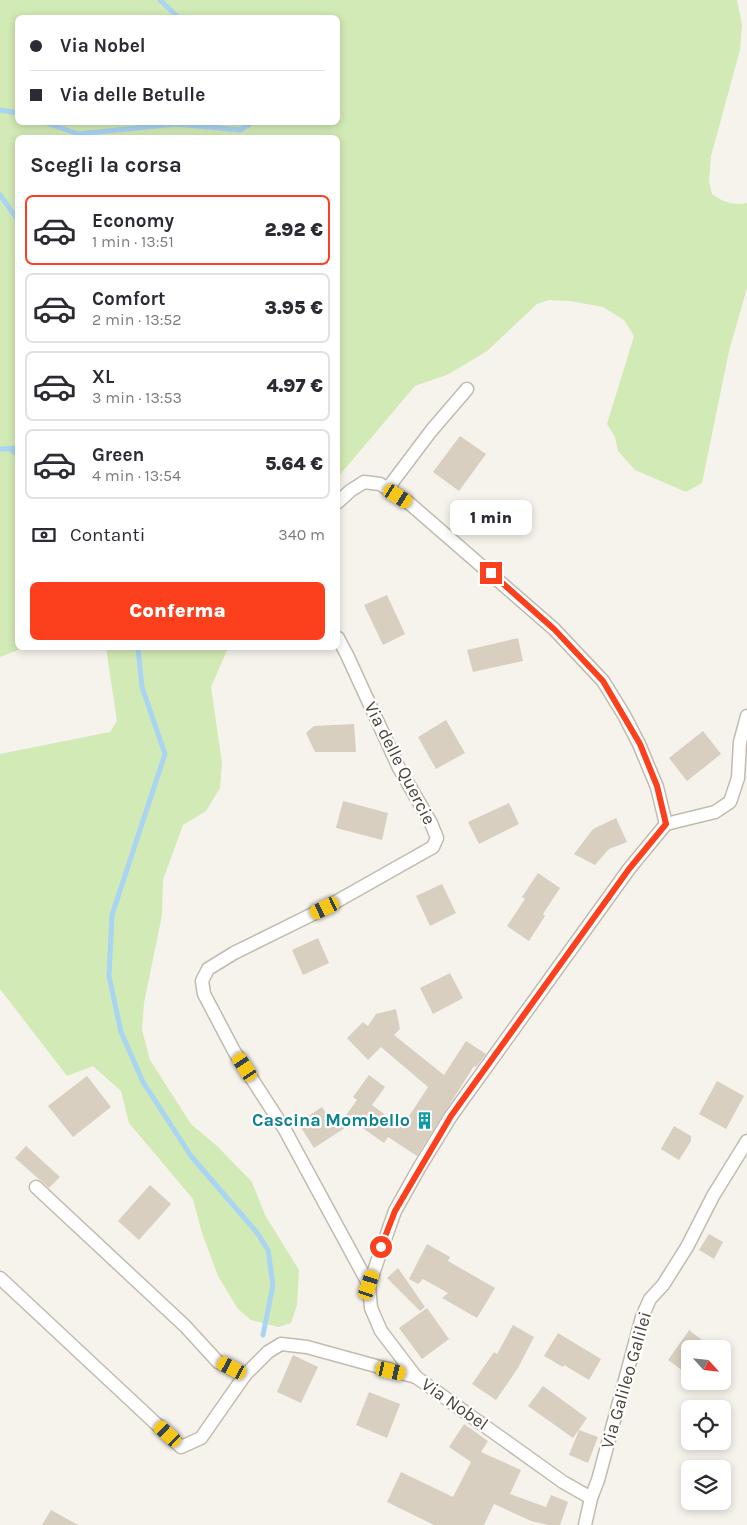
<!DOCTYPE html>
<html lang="it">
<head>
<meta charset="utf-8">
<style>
	body { margin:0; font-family:Karla,sans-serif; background:#f2f2f3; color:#2b2b33; height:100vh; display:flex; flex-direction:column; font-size:19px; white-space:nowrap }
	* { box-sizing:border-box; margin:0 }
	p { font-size:16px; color:#7c7c81 }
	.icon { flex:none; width:28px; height:28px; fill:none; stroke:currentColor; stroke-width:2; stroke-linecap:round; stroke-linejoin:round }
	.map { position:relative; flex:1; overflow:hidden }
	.drawer { position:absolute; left:15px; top:135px; width:325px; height:515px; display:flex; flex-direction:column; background:#fff; border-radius:8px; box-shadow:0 2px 8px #0003 }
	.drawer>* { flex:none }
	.guide { position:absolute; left:15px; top:15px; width:325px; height:110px; border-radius:8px; box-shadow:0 2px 8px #0003; display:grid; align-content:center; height:110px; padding:0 15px; background:#fff }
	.needle { width:32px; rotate:117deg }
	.fabs { position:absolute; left:681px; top:1340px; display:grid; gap:10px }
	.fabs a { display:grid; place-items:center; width:50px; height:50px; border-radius:8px; background:#fff; box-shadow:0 2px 8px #0003; font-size:25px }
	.end { position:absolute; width:22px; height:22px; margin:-11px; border:6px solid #fc3f1d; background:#fff; box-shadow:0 0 0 2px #fff }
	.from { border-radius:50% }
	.bubble { position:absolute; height:35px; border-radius:8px; background:#fff; box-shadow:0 2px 8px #0003; font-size:16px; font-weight:800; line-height:35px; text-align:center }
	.car { position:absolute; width:15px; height:30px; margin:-15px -8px; border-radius:6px; box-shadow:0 0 4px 1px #0007; background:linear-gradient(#f5c518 24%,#345 0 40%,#f5c518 0 76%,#345 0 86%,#f5c518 0) }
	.guide b { display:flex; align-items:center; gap:18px; height:48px; font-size:19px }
	.guide b+b { border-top:1px solid #e1e1e2 }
	.guide i { width:12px; height:12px; background:#2b2b33 }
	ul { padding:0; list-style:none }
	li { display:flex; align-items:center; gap:15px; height:70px; margin:0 10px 8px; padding:0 5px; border:2px solid #e1e1e2; border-radius:8px }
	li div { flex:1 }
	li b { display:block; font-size:19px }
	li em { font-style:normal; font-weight:800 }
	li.selected { border-color:#fc3f1d }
	li>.icon { width:45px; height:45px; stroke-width:1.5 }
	h2 { padding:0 15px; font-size:22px; line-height:60px }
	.pay { display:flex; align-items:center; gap:12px; height:55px; padding:0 15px; font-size:19px }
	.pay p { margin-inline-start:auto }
	.primary-button { display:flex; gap:10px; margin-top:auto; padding:10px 15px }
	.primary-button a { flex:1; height:58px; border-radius:8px; background:#fc3f1d; color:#fff; font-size:20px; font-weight:800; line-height:58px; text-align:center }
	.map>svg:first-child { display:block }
	.green { fill:#d2eab5; fill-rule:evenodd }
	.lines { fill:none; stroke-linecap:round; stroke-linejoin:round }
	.stream { stroke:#a9d4f2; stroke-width:5 }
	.building { fill:#d8cfc1 }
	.minor-casing { stroke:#c2bbae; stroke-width:15 }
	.minor { stroke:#fff; stroke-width:12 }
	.route { stroke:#fc3f1d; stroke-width:6 }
	.labels { text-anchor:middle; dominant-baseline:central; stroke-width:4.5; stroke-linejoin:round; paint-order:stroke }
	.street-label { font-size:18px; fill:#4b4439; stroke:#fff }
	.culture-label { font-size:18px; font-weight:bold; fill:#0d838f; stroke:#fff; text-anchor:end }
</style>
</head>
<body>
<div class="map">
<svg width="747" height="1525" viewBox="0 0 747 1525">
	<rect width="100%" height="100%" fill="#f6f3ec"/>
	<g class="green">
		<path d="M0,0h737l5,25 -2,25 -29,106 -2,25 3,13c11,8 22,12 35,9v85l-18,63 -27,132 -16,9 -51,-22 -17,-19 -3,-14 -8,-13 27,-88 -10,-16 -21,-13 -33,-6 -21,-1 -12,4 -50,47 -38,23 -34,12 -77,91v-339h-320v510h5l-23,9zM18,18h320v104h-320z"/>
		<path d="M106,648h122l-17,39 11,76 -2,25 -14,23 -23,14 -20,55 -1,35 -18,88 -2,27 8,30 41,64 26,22 35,36 13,33 34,55 -2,35 -6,18 -13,4 -27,-7 -13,-11 -20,-33 -17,-46 -8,-31 -64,-76 -8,-32 -28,-25 -26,10 -67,-87v-235l110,-22 7,-11z"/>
	</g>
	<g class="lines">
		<g class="stream">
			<path d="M160,0l19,18"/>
			<path d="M0,110l18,3"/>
			<path d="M44,122l34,12 98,-10 64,6 13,-8"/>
			<path d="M0,195l18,25"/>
			<path d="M0,449l18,-1"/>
			<path d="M11,449l7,7"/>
			<path d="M138,648l4,39 23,67 -53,161 -3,61 12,56 22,50 48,74 67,78 10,16 5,35 -10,50"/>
		</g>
	</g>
	<g class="building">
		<path d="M460,436l26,18 -27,37 -26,-19z"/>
		<path d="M387,595l18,39 -22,11 -19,-40z"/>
		<path d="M518,638l5,23 -50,11 -6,-22z"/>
		<path d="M446,720l19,33 -29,16 -18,-32z"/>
		<path d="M354,724l2,28h-41l-9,-19 8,-7z"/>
		<path d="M703,731l18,23 -34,27 -18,-23z"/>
		<path d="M343,801l45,12 -6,27 -46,-12z"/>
		<path d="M509,803l10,21 -40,20 -11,-22z"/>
		<path d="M616,818l11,24 -18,7 -14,16 -21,-11 19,-25z"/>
		<path d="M538,873l22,15 -17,26 2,2 -16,25 -22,-15 18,-27 -3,-2z"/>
		<path d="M442,884l14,29 -26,13 -14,-30z"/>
		<path d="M318,938l11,25 -26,12 -11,-25z"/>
		<path d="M450,973l13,25 -30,16 -13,-26z"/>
		<path d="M396,1009l4,20 -6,6 50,40 22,-34 20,13 -10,13 -2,-1 -57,90 -29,-19 -4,6 -30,-21 -40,26 -16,-25 24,-16 14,22 21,-29 -4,-3 16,-22 16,12 -13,18 30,22 26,-40 -47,-40 -13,13 -21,-22 16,-16 5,4 8,-12z"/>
		<path d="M87,1076l24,31 -38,30 -25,-31z"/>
		<path d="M717,1081l27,15 -18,33 -27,-15z"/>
		<path d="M674,1126l17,10v5l-12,19 -18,-11z"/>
		<path d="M26,1146l34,31 -11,11 -34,-30z"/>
		<path d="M150,1185l21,19 -32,36 -21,-19z"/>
		<path d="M709,1234l14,8 -9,17 -15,-9z"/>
		<path d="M427,1244l23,13 -2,4 47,27 -18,30 -35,-20 6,-5 -25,-14 -5,5 -9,-5z"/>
		<path d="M398,1268l27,39 -5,4 -33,-33z"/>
		<path d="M427,1308l22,31 -27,20 -23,-31z"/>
		<path d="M513,1325l21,12 -16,31 -22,32 -24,-16 22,-32 3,2z"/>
		<path d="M690,1329v2l24,18h-24v27l-22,-16z"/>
		<path d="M558,1333l43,26 -12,21 -25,-15 -1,2 -19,-11z"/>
		<path d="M293,1355l25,12 -17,36 -24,-11z"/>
		<path d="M543,1386l44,32 -14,20 -45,-32z"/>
		<path d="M369,1392l31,12 -13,34 -31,-13z"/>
		<path d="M464,1424l24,17 -7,11 40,18 -11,24 36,13 5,-12 17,7 -8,23h-12l-17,-4 -37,-17 -10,21h-50l-47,-23 14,-30 52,25 18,-35 -22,-15z"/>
		<path d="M579,1430l19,7 -10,26 -19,-8z"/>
		<path d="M51,1510l27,15h-36z"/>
	</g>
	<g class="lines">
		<defs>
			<g id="minor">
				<path d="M388,488l43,-57 36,-42"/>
				<path d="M338,502l12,-11 14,-9 16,2 29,19 145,126 49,52 21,34 15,29 18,43 9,37"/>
				<path d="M338,638l9,17 52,113 32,55 6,15 -4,9 -108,61 -91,45 -26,16 -6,12 2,13 30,57 51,79 84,155"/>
				<path d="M666,824l49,-12 15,-10 8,-24 2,-36 7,-26"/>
				<path d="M36,1187l149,139 33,36 27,13"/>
				<path d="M0,1278l181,169 20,-9 44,-63 23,-23 13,-8 26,3 109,30"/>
				<path d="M591,1498l-28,-16 -147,-105 -35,-46 -10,-23 -2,-23 26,-74 24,-43 32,-52 178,-247 37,-45"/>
				<path d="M585,1525l6,-27 7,-18 44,-163 8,-18 13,-14 24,-38 26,-51 34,-55"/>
			</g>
		</defs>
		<use href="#minor" class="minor-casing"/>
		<use href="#minor" class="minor"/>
	</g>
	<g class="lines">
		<path class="route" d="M381,1247l14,-36 56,-95 178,-247 37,-45 -9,-38 -17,-42 -37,-63 -49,-52 -63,-56"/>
	</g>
	<defs>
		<symbol id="building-bare" viewBox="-9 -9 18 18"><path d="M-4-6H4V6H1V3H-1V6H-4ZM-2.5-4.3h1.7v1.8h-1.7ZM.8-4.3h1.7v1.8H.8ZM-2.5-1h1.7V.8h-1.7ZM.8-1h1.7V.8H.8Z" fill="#0f9aa8" stroke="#fff" stroke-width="2.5" paint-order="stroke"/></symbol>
	</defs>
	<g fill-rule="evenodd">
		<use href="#building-bare" x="412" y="1108" width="25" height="25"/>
	</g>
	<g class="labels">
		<g class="street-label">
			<text transform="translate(400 763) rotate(63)">Via delle Quercie</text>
			<text transform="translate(626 1380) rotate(-74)">Via Galileo Galilei</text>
			<text transform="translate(455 1404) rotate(35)">Via Nobel</text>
		</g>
		<g class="culture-label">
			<text x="410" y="1120">Cascina Mombello</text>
		</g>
	</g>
</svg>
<div class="fabs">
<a><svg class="needle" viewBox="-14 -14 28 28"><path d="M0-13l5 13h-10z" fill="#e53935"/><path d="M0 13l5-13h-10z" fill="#7c7c81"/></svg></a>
<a><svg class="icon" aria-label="locate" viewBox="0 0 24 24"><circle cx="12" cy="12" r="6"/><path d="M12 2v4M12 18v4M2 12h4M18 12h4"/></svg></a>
<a><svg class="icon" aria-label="layers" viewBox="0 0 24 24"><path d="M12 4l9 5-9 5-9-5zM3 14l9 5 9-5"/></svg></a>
</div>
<i class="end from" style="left:381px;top:1247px"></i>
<i class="end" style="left:491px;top:573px"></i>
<div class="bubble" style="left:450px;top:500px;width:82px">1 min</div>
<i class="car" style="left:398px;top:496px;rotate:122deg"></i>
<i class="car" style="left:325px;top:908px;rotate:244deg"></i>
<i class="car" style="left:245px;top:1067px;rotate:327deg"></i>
<i class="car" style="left:369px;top:1285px;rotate:18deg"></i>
<i class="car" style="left:232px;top:1368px;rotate:297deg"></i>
<i class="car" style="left:391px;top:1371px;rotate:103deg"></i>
<i class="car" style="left:168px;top:1434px;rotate:313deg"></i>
<div class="guide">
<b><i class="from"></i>Via Nobel</b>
<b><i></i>Via delle Betulle</b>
</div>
<section class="drawer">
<h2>Scegli la corsa</h2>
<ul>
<li class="selected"><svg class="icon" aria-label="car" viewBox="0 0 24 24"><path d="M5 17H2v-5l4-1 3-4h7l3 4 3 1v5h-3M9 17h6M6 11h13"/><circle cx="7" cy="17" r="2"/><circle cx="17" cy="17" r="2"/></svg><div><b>Economy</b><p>1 min · 13:51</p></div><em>2.92 €</em></li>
<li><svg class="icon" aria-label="car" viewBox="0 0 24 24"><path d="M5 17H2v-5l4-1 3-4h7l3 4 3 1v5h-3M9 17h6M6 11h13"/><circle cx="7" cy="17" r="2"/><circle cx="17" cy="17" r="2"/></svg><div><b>Comfort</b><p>2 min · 13:52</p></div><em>3.95 €</em></li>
<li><svg class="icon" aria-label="car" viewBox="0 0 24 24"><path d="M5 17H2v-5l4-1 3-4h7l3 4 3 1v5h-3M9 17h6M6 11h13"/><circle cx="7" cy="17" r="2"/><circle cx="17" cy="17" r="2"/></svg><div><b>XL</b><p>3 min · 13:53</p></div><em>4.97 €</em></li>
<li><svg class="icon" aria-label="car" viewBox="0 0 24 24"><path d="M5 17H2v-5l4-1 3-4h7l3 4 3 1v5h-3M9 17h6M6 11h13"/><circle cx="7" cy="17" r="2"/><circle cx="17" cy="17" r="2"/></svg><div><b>Green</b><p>4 min · 13:54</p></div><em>5.64 €</em></li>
</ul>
<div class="pay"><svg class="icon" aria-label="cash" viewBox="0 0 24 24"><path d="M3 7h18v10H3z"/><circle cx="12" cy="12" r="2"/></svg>Contanti<p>340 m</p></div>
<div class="primary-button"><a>Conferma</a></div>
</section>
</div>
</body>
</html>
